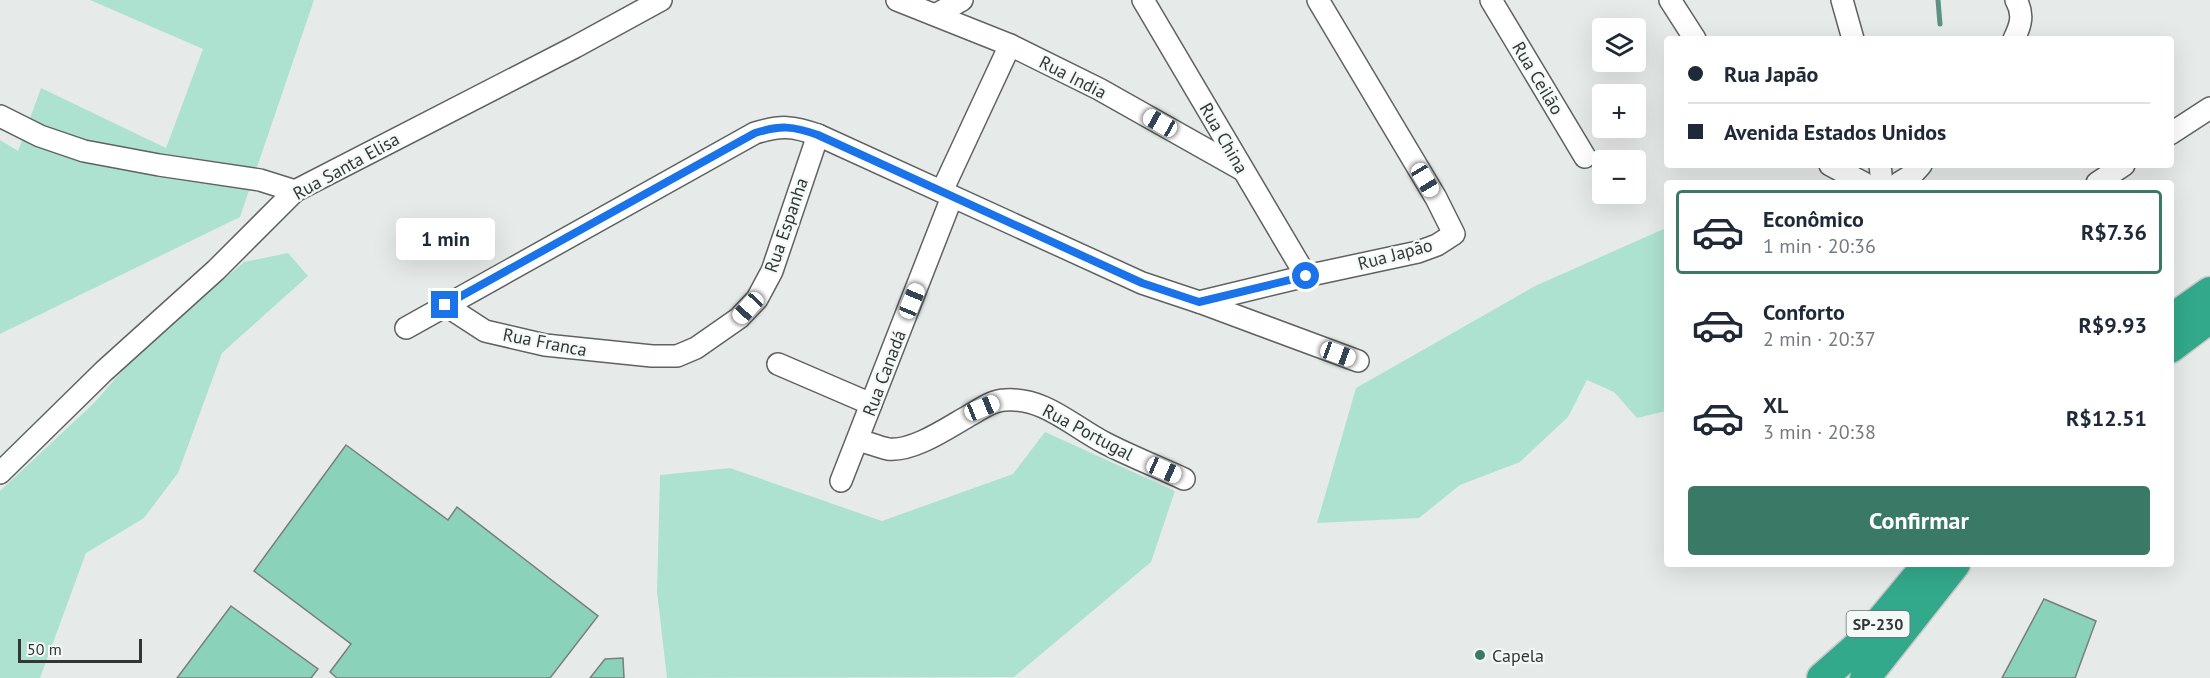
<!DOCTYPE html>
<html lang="pt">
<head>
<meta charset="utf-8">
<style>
	body { margin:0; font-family:"PT Sans",sans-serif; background:#f6f6f7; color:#1f2937; height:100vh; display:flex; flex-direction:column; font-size:22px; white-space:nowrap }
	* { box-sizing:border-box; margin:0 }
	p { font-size:20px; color:#747a83 }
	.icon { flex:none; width:33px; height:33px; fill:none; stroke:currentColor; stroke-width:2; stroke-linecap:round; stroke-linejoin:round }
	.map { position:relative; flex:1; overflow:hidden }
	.sheet { position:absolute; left:1664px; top:180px; width:510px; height:387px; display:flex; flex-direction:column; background:#fff; border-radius:6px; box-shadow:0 6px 24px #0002 }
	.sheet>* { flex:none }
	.banner { position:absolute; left:1664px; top:36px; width:510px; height:132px; border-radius:6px; box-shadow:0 6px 24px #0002; display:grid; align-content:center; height:132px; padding:0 24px; background:#fff }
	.tools { position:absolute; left:1592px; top:18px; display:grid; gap:12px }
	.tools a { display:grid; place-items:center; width:54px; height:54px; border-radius:6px; background:#fff; box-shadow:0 6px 24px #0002; font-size:30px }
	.scale { position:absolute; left:18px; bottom:15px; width:124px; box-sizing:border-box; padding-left:6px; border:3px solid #343636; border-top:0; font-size:16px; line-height:21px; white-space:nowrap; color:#343636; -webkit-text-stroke:4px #f3f9f7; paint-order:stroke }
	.end { position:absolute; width:27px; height:27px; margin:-14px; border:8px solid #1a73e8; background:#fff; box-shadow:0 0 0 3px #fff }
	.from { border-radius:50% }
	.bubble { position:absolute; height:42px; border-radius:6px; background:#fff; box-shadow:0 6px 24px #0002; font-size:20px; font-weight:700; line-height:42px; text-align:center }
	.car { position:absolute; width:18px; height:36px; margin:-18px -9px; border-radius:8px; box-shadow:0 0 4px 2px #0007; background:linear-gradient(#fff 24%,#345 0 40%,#fff 0 76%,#345 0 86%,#fff 0) }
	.banner b { display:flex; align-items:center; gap:21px; height:57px; font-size:22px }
	.banner b+b { border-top:2px solid #e0e1e3 }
	.banner i { width:15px; height:15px; background:#1f2937 }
	ul { padding:10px 0 0; list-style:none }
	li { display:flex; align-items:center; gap:18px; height:84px; margin:0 12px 9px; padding:0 12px; border:3px solid transparent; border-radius:6px }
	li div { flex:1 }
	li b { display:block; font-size:22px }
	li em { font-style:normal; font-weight:700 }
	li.current { border-color:#3a7966 }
	li>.icon { width:54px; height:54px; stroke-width:1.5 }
	.action { display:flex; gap:12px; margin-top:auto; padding:12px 24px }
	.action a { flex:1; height:69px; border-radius:6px; background:#3a7966; color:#fff; font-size:24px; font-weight:700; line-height:69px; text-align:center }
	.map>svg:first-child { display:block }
	.green { fill:#aee2d0 }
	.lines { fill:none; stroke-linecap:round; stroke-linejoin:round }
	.stream { stroke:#5f9182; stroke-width:5 }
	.building { fill:#8bd2bb; stroke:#797e7c; stroke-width:1.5 }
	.minor-casing { stroke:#5e6362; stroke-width:24 }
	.highway-casing { stroke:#c6c7c7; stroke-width:33 }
	.minor { stroke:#fff; stroke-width:21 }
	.highway { stroke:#33a98b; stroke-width:30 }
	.route { stroke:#1a73e8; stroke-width:8 }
	.poi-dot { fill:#3a7966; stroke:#f3f9f7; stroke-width:2 }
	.labels { text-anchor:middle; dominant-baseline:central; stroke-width:4.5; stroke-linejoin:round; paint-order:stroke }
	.shield { fill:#f3f9f7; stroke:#6d7070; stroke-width:1.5 }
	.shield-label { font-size:16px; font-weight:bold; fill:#343636 }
	.street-label { font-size:18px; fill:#343636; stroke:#f3f9f7 }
	.poi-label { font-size:18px; fill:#343636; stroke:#f3f9f7; text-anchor:start }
</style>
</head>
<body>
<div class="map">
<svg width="2210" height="678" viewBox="0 0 2210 678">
	<rect width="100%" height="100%" fill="#e6ebe9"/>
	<g class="green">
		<path d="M90,0h224l-74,217 -240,117v-194l18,11 23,-63 125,60 37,-99z"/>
		<path d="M1666,228v183l-29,7 -23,-26 -27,-12 -19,37 -48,45 -60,23 -41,33 -102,5 39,-135 179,-102z"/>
		<path d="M288,253l20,23 -86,77 -44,120 -34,45 -58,35 -46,125h-40v-187l95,-89 46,-53 103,-87z"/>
		<path d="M1045,432l130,59 -24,71 -137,115 -347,1 -10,-86 3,-117 70,-7 152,53 131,-47z"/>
	</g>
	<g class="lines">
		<path class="stream" d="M1938,0l2,24"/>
	</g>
	<g class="building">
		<path d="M346,445l102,75 9,-13 141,109 -48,62h-213l-7,-6 21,-28 -97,-73z"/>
		<path d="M2044,599l52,22 -21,57h-73z"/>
		<path d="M231,606l87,63 -7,9h-134z"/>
		<path d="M623,658l1,20h-34l15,-19z"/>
	</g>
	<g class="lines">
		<defs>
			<g id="minor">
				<path d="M897,0l113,45 89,44 142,80"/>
				<path d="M1143,0l163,276"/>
				<path d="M1491,0l94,157"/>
				<path d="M1670,0l25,39"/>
				<path d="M1842,0l11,39"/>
				<path d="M937,14l25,-14"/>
				<path d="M2014,39c7,-14 10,-25 2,-39"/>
				<path d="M0,116l40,20 44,15 75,14 101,15 35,11"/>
				<path d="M2170,134l40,-26"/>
				<path d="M1830,165l34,18"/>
				<path d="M1880,165l2,18"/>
				<path d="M1899,183l13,-8 9,-10"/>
				<path d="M2097,183l27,-18"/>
				<path d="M942,191l68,-146"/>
				<path d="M1199,302l159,59"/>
				<path d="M445,305l40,26 60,14 107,11h25l19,-8 43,-30 18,-19 15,-28 46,-136"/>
				<path d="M406,328l349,-195c26,-8 38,-7 63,2l324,148 57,19 107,-26 112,-24 19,-7 17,-11 -18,-36 -118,-198"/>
				<path d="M778,364l93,40"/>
				<path d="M858,440c9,2 20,7 30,9 26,3 62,-23 84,-35 10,-6 22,-14 33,-14 39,-3 67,26 100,43 25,13 53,24 79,36"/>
				<path d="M0,473l104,-102 112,-101 79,-79 280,-144 86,-47"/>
				<path d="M841,481l111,-284"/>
			</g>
			<g id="highway">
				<path d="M2170,320l40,-28"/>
				<path d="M2170,348l40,-30"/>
				<path d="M1822,678l42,-37 64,-77"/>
				<path d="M1865,678l90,-114"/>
			</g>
		</defs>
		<use href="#minor" class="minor-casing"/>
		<use href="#highway" class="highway-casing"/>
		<use href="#minor" class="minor"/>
		<use href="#highway" class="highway"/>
	</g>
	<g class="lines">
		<path class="route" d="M445,305l310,-172c26,-8 38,-7 63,2l324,148 57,19 107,-26"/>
	</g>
	<circle class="poi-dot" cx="1480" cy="655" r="6"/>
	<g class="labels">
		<rect class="shield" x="1846.5" y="611" width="63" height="26" rx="4.5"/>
		<g class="shield-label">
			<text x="1878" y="624">SP-230</text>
		</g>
		<g class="street-label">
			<text transform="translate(1073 77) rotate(27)">Rua India</text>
			<text transform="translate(1538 78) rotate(59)">Rua Ceilão</text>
			<text transform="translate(1224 138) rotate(60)">Rua China</text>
			<text transform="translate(346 166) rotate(-29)">Rua Santa Elisa</text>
			<text transform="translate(786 225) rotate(-71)">Rua Espanha</text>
			<text transform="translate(1395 254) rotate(-15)">Rua Japão</text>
			<text transform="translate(545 342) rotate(11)">Rua Franca</text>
			<text transform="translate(884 373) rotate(-69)">Rua Canadá</text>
			<text transform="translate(1088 432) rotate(28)">Rua Portugal</text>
		</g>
		<g class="poi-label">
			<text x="1492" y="655">Capela</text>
		</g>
	</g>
</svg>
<div class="tools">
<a><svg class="icon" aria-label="layers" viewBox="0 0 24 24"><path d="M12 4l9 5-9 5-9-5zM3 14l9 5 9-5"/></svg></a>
<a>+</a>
<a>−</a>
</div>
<div class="scale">50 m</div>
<i class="end from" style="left:1306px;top:276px"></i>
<i class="end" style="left:445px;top:305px"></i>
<div class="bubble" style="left:396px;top:218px;width:99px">1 min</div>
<i class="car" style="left:1160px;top:123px;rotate:299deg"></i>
<i class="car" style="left:1425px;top:180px;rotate:149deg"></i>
<i class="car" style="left:912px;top:301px;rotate:22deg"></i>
<i class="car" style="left:748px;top:308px;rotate:223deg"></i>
<i class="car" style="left:1338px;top:354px;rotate:110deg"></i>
<i class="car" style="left:982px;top:408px;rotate:68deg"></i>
<i class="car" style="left:1164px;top:470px;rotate:114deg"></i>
<div class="banner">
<b><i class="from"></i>Rua Japão</b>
<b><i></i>Avenida Estados Unidos</b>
</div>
<section class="sheet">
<ul>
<li class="current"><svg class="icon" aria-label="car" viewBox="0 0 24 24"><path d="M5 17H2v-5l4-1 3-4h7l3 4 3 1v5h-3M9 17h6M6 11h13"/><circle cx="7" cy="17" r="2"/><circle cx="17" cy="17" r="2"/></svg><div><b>Econômico</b><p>1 min · 20:36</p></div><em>R$7.36</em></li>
<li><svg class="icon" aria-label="car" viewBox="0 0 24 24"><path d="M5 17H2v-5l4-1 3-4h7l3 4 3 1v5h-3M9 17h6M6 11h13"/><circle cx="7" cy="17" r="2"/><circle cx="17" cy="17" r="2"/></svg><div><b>Conforto</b><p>2 min · 20:37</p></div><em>R$9.93</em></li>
<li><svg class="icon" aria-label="car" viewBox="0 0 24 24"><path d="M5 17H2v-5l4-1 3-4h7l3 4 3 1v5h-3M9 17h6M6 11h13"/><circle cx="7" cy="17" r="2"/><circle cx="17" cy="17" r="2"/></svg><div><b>XL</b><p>3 min · 20:38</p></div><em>R$12.51</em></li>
</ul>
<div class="action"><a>Confirmar</a></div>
</section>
</div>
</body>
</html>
